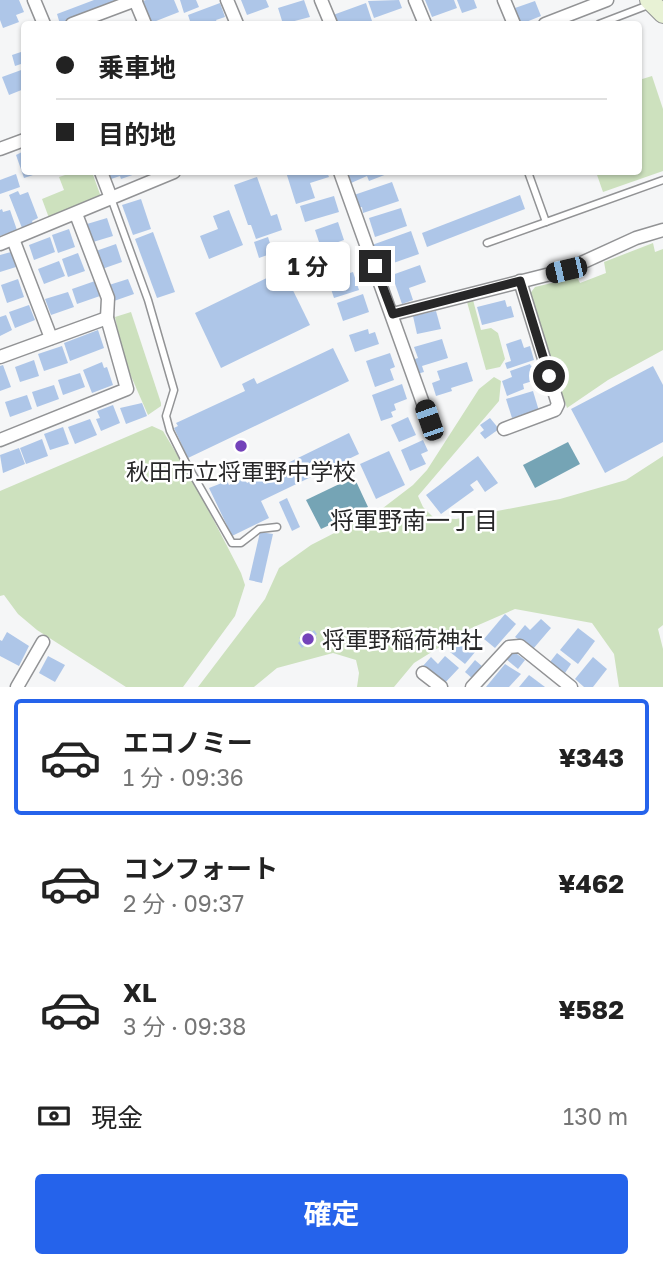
<!DOCTYPE html>
<html lang="ja">
<head>
<meta charset="utf-8">
<style>
	body { margin:0; font-family:"Golos Text","Noto Sans JP",sans-serif; background:#f6f6f6; color:#222; height:100vh; display:flex; flex-direction:column; font-size:26px; white-space:nowrap }
	* { box-sizing:border-box; margin:0 }
	p { font-size:23px; color:#767676 }
	.icon { flex:none; width:38px; height:38px; fill:none; stroke:currentColor; stroke-width:2; stroke-linecap:round; stroke-linejoin:round }
	.map { position:relative; height:687px; overflow:hidden }
	.drawer { display:flex; flex-direction:column; background:#fff; flex:1 }
	.drawer>* { flex:none }
	.banner { position:absolute; left:21px; top:21px; width:621px; height:154px; border-radius:7px; box-shadow:0 2px 5px #0004; display:grid; align-content:center; height:154px; padding:0 35px; background:#fff }
	.end { position:absolute; width:32px; height:32px; margin:-16px; border:9px solid #272728; background:#fff; box-shadow:0 0 0 4px #fff }
	.from { border-radius:50% }
	.bubble { position:absolute; height:49px; border-radius:7px; background:#fff; box-shadow:0 2px 5px #0004; font-size:23px; font-weight:700; line-height:49px; text-align:center }
	.car { position:absolute; width:21px; height:42px; margin:-21px -10px; border-radius:9px; box-shadow:0 0 5px 2px #0007; background:linear-gradient(#222 24%,#8ab4d8 0 40%,#222 0 76%,#8ab4d8 0 86%,#222 0) }
	.banner b { display:flex; align-items:center; gap:24px; height:66px; font-size:26px }
	.banner b+b { border-top:2px solid #e0e0e0 }
	.banner i { width:18px; height:18px; background:#222 }
	ul { padding:12px 0 0; list-style:none }
	li { display:flex; align-items:center; gap:21px; height:116px; margin:0 14px 10px; padding:0 21px; border:4px solid transparent; border-radius:7px }
	li div { flex:1 }
	li b { display:block; font-size:26px }
	li em { font-style:normal; font-weight:700 }
	li.selected { border-color:#2563eb }
	li>.icon { width:63px; height:63px; stroke-width:1.5 }
	.pay { display:flex; align-items:center; gap:18px; height:77px; padding:0 35px; font-size:26px }
	.pay p { margin-inline-start:auto }
	.cta { display:flex; gap:14px; margin-top:auto; padding:14px 35px }
	.cta a { flex:1; height:80px; border-radius:7px; background:#2563eb; color:#fff; font-size:28px; font-weight:700; line-height:80px; text-align:center }
	.map>svg:first-child { display:block }
	.green { fill:#cde1be }
	.water { fill:#75a4b5 }
	.building { fill:#aec6e8 }
	.lines { fill:none; stroke-linecap:round; stroke-linejoin:round }
	.lane-casing { stroke:#929395; stroke-width:9 }
	.street-casing { stroke:#929395; stroke-width:15 }
	.secondary-casing { stroke:#929395; stroke-width:20 }
	.lane { stroke:#fff; stroke-width:6 }
	.street { stroke:#fff; stroke-width:12 }
	.secondary { stroke:#e8f2d5; stroke-width:18 }
	.route { stroke:#272728; stroke-width:9 }
	.poi-dot { fill:#7443ba; stroke:#fff; stroke-width:2.5 }
	.labels { text-anchor:middle; dominant-baseline:central; stroke-width:5; stroke-linejoin:round; paint-order:stroke }
	.poi-label { font-size:23px; fill:#272728; stroke:#fff }
	.neighbourhood-label { font-size:24px; fill:#272728; stroke:#fff }
</style>
</head>
<body>
<div class="map">
<svg width="663" height="687" viewBox="0 0 663 687">
	<rect width="100%" height="100%" fill="#f5f6f7"/>
	<g class="green">
		<path d="M652,76l11,33v62l-60,21 -7,-20h43v-92z"/>
		<path d="M74,172h18l9,25 -52,21 -7,-19 22,-9 -5,-13z"/>
		<path d="M653,243l2,9 8,-3v101l-55,30 -41,28 -38,-113 6,-8 42,-10 3,6 26,-10 -2,-11z"/>
		<path d="M473,300l8,30 10,-2 7,5 7,26 -5,8 -14,3 -19,-68z"/>
		<path d="M131,312l30,91v3l-13,9 -24,-55 -9,-43z"/>
		<path d="M494,377l7,4 -2,20 -81,95 5,11 11,11 22,1 104,-20 66,-19 37,-24v169l-5,4 5,20v38h-44l-5,-33 -22,-31 -77,-14 -48,21 -53,33 -20,24h-37l2,-14 -3,-13 -23,-7 -56,15 -23,19h-56l67,-88 14,-31 32,-23 72,-37 30,-23 14,-15 52,-81z"/>
		<path d="M152,426l11,5 34,57 44,85 4,12 -10,31 -52,71h-57l-89,-57 -19,-16 -14,-19 -4,1v-105z"/>
	</g>
	<g class="water">
		<path d="M568,442l12,22 -45,24 -12,-23z"/>
		<path d="M354,477l14,30 -47,22 -15,-29z"/>
	</g>
	<g class="building">
		<path d="M0,0h19l5,12 -8,3 3,7 -16,6 -3,-8z"/>
		<path d="M94,0h30l-64,24 -3,-10z"/>
		<path d="M146,0h28l5,12 -28,11 -8,-22z"/>
		<path d="M180,0h16l3,7 -15,6z"/>
		<path d="M241,0h25l3,7 -22,8z"/>
		<path d="M304,0l6,17 -27,7 -5,-16z"/>
		<path d="M399,0l3,8 -28,10 -6,-17z"/>
		<path d="M425,0h29l3,8 -25,9z"/>
		<path d="M457,0h17l3,8 -15,5z"/>
		<path d="M535,1l6,15 -20,8 -6,-16z"/>
		<path d="M220,3l5,14 -9,3 2,4h-27l-3,-9z"/>
		<path d="M366,3l6,18 -11,3h-25l-3,-9z"/>
		<path d="M24,51v12l-9,3 -3,-11z"/>
		<path d="M24,69v20l-15,6 -7,-18z"/>
		<path d="M24,151v21h11l1,2 -12,4 -8,-23z"/>
		<path d="M108,172h33l-20,7 -1,-3 -9,3z"/>
		<path d="M286,172h41l2,5 -19,6 5,15 -19,6z"/>
		<path d="M347,172h39l1,2 -18,7 -2,-5 -16,7z"/>
		<path d="M16,174l4,13 -20,7v-14z"/>
		<path d="M257,177l14,39 6,-2 5,16 -26,9 -5,-14h-3l-14,-40z"/>
		<path d="M392,182l7,19 -36,12 -1,-6 -4,1 -4,-13z"/>
		<path d="M18,191l2,4 8,-3 10,26 -6,3 1,3 -11,4 -13,-33z"/>
		<path d="M520,195l5,14 -98,38 -5,-14z"/>
		<path d="M334,196l5,16 -34,10 -5,-16z"/>
		<path d="M141,199l10,30 -18,6 -11,-30z"/>
		<path d="M401,208l6,18 -32,11 -6,-19z"/>
		<path d="M2,209l1,3 7,-2 7,20 -17,6v-26z"/>
		<path d="M229,210l14,35 -34,14 -9,-23 18,-7 -5,-13z"/>
		<path d="M107,218l6,18 -20,6 -6,-18z"/>
		<path d="M338,222l6,18 -23,8 -6,-18z"/>
		<path d="M69,229l6,18 -17,6 -6,-18z"/>
		<path d="M411,231l8,23 -37,13 -10,-22z"/>
		<path d="M153,232l22,60 -18,6 -22,-59z"/>
		<path d="M50,237l5,15 -21,8 -5,-15z"/>
		<path d="M268,237l5,16 -14,5 -5,-16z"/>
		<path d="M116,244l6,18 -20,7 -6,-18z"/>
		<path d="M343,247l6,18 -24,8 -6,-18z"/>
		<path d="M11,252l5,15 -16,5v-17z"/>
		<path d="M78,253l7,18 -17,6 -6,-18z"/>
		<path d="M59,261l6,15 -21,8 -6,-15z"/>
		<path d="M420,265l6,17 -17,6 4,12 -11,4 -10,-29z"/>
		<path d="M283,270l27,55 -89,43 -26,-55z"/>
		<path d="M353,272l6,18 -25,8 -6,-18z"/>
		<path d="M18,279l6,18 -17,6 -6,-18z"/>
		<path d="M128,279l6,15 -20,7 -5,-16z"/>
		<path d="M95,281l5,15 -23,8 -5,-15z"/>
		<path d="M68,292l6,15 -23,8 -6,-16z"/>
		<path d="M363,294l6,18 -26,9 -6,-18z"/>
		<path d="M505,300l2,7 4,-1 3,11 -32,8 -5,-18z"/>
		<path d="M29,305l6,15 -20,8 -6,-16z"/>
		<path d="M436,311l5,18 -24,5 -4,-18z"/>
		<path d="M6,315l6,15 -12,6v-19z"/>
		<path d="M368,329l1,5 6,-2 4,12 -24,8 -6,-17z"/>
		<path d="M98,330l6,18 -34,13 -6,-18z"/>
		<path d="M442,339l6,19 -26,8 2,6 -7,2 -5,-14 6,-2 -4,-11z"/>
		<path d="M521,339l3,9 6,-2 4,14 -27,9 -2,-6 6,-2 -5,-17z"/>
		<path d="M62,346l6,17 -24,8 -6,-17z"/>
		<path d="M333,348l16,33 -161,77 -14,-30 4,-2 -2,-3 69,-32 -3,-7 12,-6 3,6z"/>
		<path d="M390,353l5,14 -5,2 4,11 -19,7 -9,-26z"/>
		<path d="M34,360l5,16 -19,6 -5,-15z"/>
		<path d="M102,362l2,6 3,-1 6,18 -21,8 -9,-23z"/>
		<path d="M467,362l6,19 -22,7 1,3 -16,5 -4,-13 8,-3 -3,-9z"/>
		<path d="M530,364l1,2 4,-1 4,14 -16,5 1,5 -17,7 -5,-15 10,-4 -2,-6z"/>
		<path d="M3,365l8,22 -11,4v-25z"/>
		<path d="M653,366l10,19v57l-58,31 -34,-64z"/>
		<path d="M80,373l5,14 -22,8 -5,-15z"/>
		<path d="M402,384l5,15 -13,5 2,6 -5,2 2,5 -12,4 -9,-26z"/>
		<path d="M54,385l5,14 -22,8 -5,-15z"/>
		<path d="M533,391l6,20 -27,7 -6,-19z"/>
		<path d="M27,395l5,14 -22,8 -5,-15z"/>
		<path d="M142,403l5,13 -21,8 -6,-16z"/>
		<path d="M113,405l7,18 -19,8 -5,-12 4,-1 -3,-7z"/>
		<path d="M408,417l8,18 -17,7 -8,-17z"/>
		<path d="M490,418l9,11 -14,10 -5,-6 4,-3 -4,-5z"/>
		<path d="M90,419l7,16 -22,9 -7,-17z"/>
		<path d="M63,427l6,17 -19,6 -6,-16z"/>
		<path d="M349,433l10,21 -98,47 8,17 -37,18 -23,-48 18,-7 2,4 15,-7 3,5z"/>
		<path d="M42,439l6,17 -22,8 -6,-16z"/>
		<path d="M423,440l5,11 -7,3 5,10 -16,7 -9,-21z"/>
		<path d="M19,448l6,16 -22,9 -3,-18z"/>
		<path d="M389,451l16,34 -29,14 -16,-35z"/>
		<path d="M478,456l20,27 -13,9 -8,-12 -7,5 4,5 -33,24 -15,-19z"/>
		<path d="M287,498l13,29 -8,4 -13,-29z"/>
		<path d="M260,532l13,2 -11,49 -13,-3z"/>
		<path d="M505,614l11,10 -21,24 -11,-9z"/>
		<path d="M541,619l10,9 -18,21 -18,-12 10,-12 5,5z"/>
		<path d="M578,628l17,13 -17,23 -18,-14z"/>
		<path d="M310,630l2,2 2,-2 3,4 -2,2 2,2 -10,9 -2,-2 -3,3 -4,-5 3,-3 -2,-2z"/>
		<path d="M7,632l22,14 -10,20 -19,-10v-16l2,1z"/>
		<path d="M466,633l15,12 -16,19 -15,-12z"/>
		<path d="M513,651l12,9 -7,9 -12,-10z"/>
		<path d="M557,653l14,11 -6,9 -15,-11z"/>
		<path d="M48,656l17,9 -10,17 -16,-9z"/>
		<path d="M445,656l14,12 -17,18 -20,-19 9,-10 7,7z"/>
		<path d="M593,657l14,12 -14,18h-9l-9,-8z"/>
		<path d="M475,660l8,7 -10,12 -8,-7z"/>
		<path d="M505,664l16,10 -12,13h-23z"/>
		<path d="M529,675l16,12h-26z"/>
	</g>
	<g class="lines">
		<defs>
			<g id="lane">
				<path d="M599,24l52,-20"/>
				<path d="M528,172l18,50 117,-42"/>
				<path d="M111,198l37,102 26,90 -8,26 4,15 15,30 47,82h9l18,-14 18,-2"/>
				<path d="M487,243l59,-21"/>
			</g>
			<g id="street">
				<path d="M34,0l10,24"/>
				<path d="M135,0l10,24"/>
				<path d="M227,0l10,24"/>
				<path d="M321,0l10,24"/>
				<path d="M415,0l10,24"/>
				<path d="M504,0l10,24"/>
				<path d="M72,24l64,-24"/>
				<path d="M545,24l62,-24"/>
				<path d="M0,149l24,-9"/>
				<path d="M101,172l10,26"/>
				<path d="M340,172l89,248"/>
				<path d="M13,239l38,99"/>
				<path d="M0,244l174,-72"/>
				<path d="M393,314l173,-44 70,-32 27,-8"/>
				<path d="M0,357l107,-39"/>
				<path d="M504,429l51,-19 3,-6 -38,-123"/>
				<path d="M0,440l127,-51 -20,-71 1,-20 -32,-84"/>
				<path d="M423,673l18,14"/>
				<path d="M17,687l26,-45"/>
				<path d="M472,687l37,-40 11,-1 51,41"/>
			</g>
			<path id="secondary" d="M649,0l14,14"/>
		</defs>
		<use href="#lane" class="lane-casing"/>
		<use href="#street" class="street-casing"/>
		<use href="#secondary" class="secondary-casing"/>
		<use href="#lane" class="lane"/>
		<use href="#street" class="street"/>
		<use href="#secondary" class="secondary"/>
	</g>
	<g class="lines">
		<path class="route" d="M375,266l18,48 127,-33 29,95"/>
	</g>
	<g class="poi-dot">
		<circle cx="241" cy="446" r="7"/>
		<circle cx="308" cy="639" r="7"/>
	</g>
	<g class="labels">
		<g class="poi-label">
			<text x="241" y="471">秋田市立将軍野中学校</text>
			<text x="322" y="639" text-anchor="start">将軍野稲荷神社</text>
		</g>
		<g class="neighbourhood-label">
			<text x="414" y="519">将軍野南一丁目</text>
		</g>
	</g>
</svg>
<i class="end from" style="left:549px;top:376px"></i>
<i class="end" style="left:375px;top:266px"></i>
<div class="bubble" style="left:266px;top:242px;width:84px">1 分</div>
<i class="car" style="left:566px;top:270px;rotate:257deg"></i>
<i class="car" style="left:429px;top:420px;rotate:341deg"></i>
<div class="banner">
<b><i class="from"></i>乗車地</b>
<b><i></i>目的地</b>
</div>
</div>
<section class="drawer">
<ul>
<li class="selected"><svg class="icon" aria-label="car" viewBox="0 0 24 24"><path d="M5 17H2v-5l4-1 3-4h7l3 4 3 1v5h-3M9 17h6M6 11h13"/><circle cx="7" cy="17" r="2"/><circle cx="17" cy="17" r="2"/></svg><div><b>エコノミー</b><p>1 分 · 09:36</p></div><em>¥343</em></li>
<li><svg class="icon" aria-label="car" viewBox="0 0 24 24"><path d="M5 17H2v-5l4-1 3-4h7l3 4 3 1v5h-3M9 17h6M6 11h13"/><circle cx="7" cy="17" r="2"/><circle cx="17" cy="17" r="2"/></svg><div><b>コンフォート</b><p>2 分 · 09:37</p></div><em>¥462</em></li>
<li><svg class="icon" aria-label="car" viewBox="0 0 24 24"><path d="M5 17H2v-5l4-1 3-4h7l3 4 3 1v5h-3M9 17h6M6 11h13"/><circle cx="7" cy="17" r="2"/><circle cx="17" cy="17" r="2"/></svg><div><b>XL</b><p>3 分 · 09:38</p></div><em>¥582</em></li>
</ul>
<div class="pay"><svg class="icon" aria-label="cash" viewBox="0 0 24 24"><path d="M3 7h18v10H3z"/><circle cx="12" cy="12" r="2"/></svg>現金<p>130 m</p></div>
<div class="cta"><a>確定</a></div>
</section>
</body>
</html>
